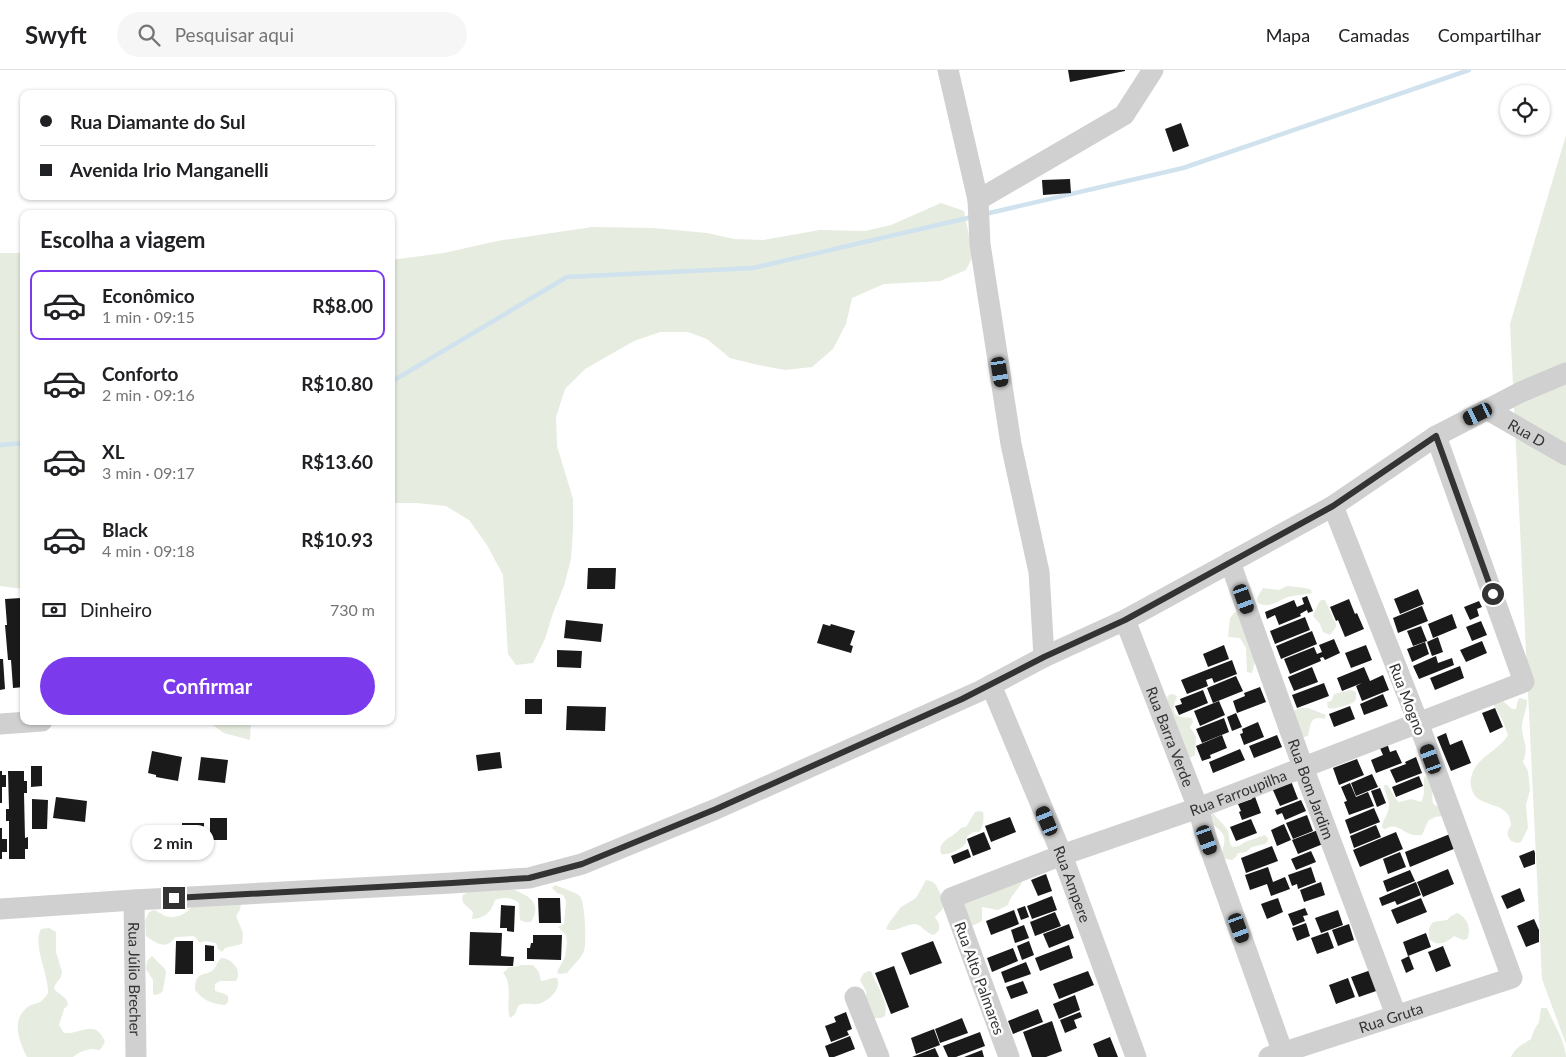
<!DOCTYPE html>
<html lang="pt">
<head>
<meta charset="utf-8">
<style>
	body { margin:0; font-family:Lato,sans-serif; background:#f6f6f6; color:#202124; height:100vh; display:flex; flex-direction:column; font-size:19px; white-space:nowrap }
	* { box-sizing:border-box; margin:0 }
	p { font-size:16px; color:#757577 }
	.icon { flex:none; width:28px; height:28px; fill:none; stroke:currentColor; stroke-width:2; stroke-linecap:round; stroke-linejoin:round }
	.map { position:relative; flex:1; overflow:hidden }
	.side { position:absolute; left:20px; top:140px; width:375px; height:515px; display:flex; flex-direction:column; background:#fff; border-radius:10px; box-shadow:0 1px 4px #0004 }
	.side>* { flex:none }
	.top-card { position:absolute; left:20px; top:20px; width:375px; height:110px; border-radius:10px; box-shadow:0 1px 4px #0004; display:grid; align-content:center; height:110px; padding:0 20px; background:#fff }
	.controls { position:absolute; left:1500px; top:15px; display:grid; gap:10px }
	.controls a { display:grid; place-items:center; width:50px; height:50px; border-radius:50%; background:#fff; box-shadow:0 1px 4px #0004; font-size:25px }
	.end { position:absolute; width:22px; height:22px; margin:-11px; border:6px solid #333; background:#fff; box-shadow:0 0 0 2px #fff }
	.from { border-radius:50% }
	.bubble { position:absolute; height:35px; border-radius:18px; background:#fff; box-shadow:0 1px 4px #0004; font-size:16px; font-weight:700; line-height:35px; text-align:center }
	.car { position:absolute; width:15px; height:30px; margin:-15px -8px; border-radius:6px; box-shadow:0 0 4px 1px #0007; background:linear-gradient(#222 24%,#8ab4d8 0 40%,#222 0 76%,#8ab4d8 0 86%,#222 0) }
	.top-card b { display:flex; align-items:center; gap:18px; height:48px; font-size:19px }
	.top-card b+b { border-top:1px solid #e0e0e0 }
	.top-card i { width:12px; height:12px; background:#202124 }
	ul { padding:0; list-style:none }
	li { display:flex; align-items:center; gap:15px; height:70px; margin:0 10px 8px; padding:0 10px; border:2px solid transparent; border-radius:10px }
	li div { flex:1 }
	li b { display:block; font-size:19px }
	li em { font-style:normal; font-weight:700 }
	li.current { border-color:#7c3aed }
	li>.icon { width:45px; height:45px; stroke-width:1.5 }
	h2 { padding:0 20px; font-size:22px; line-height:60px }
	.pay { display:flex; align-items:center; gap:12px; height:55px; padding:0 20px; font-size:19px }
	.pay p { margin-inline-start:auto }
	.primary-button { display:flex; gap:10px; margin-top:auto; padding:10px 20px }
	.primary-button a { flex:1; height:58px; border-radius:30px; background:#7c3aed; color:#fff; font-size:20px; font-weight:700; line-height:58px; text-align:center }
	header { display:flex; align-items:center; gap:30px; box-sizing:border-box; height:70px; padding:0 25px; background:#fff; border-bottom:1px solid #e0e0e0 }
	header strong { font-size:24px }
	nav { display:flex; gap:28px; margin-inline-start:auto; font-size:18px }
	.search { width:350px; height:45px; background:#f6f6f6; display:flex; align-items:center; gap:12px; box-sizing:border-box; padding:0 18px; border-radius:28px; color:#757577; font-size:19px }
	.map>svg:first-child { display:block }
	.green { fill:#e6ecdf }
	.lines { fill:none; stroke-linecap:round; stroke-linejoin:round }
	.stream { stroke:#cfe2ee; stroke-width:4.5 }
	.building { fill:#1a1a1a }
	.minor { stroke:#d0d0d0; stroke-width:21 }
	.route { stroke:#333; stroke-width:6 }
	.labels { text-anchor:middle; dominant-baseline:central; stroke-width:5; stroke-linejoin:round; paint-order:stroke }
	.street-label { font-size:15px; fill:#333; stroke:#fff }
</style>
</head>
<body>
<header>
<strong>Swyft</strong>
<div class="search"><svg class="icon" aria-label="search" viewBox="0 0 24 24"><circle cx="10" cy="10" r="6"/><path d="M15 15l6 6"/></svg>Pesquisar aqui</div>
<nav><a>Mapa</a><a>Camadas</a><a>Compartilhar</a></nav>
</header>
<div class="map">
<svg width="1566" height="987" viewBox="0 0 1566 987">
	<rect width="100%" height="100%" fill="#fff"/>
	<g class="green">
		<path d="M1566,65v909l-24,-65 -32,-655z"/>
		<path d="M941,133l23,8 9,45 -7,14 -26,11 -56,3 -32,14 -6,26 -13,25 -21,18 -27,3 -27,-5 -28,-7 -23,-19 -19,-7h-28l-26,9 -49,28 -20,20 -9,28 1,29 16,53v30l-2,30 -7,27 -11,27 -8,26 -12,24 -17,2 -8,-11 -5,-79 -16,-30 -18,-25 -23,-14 -29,-3h-26v-243l53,-7 53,-12 95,-14 60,1 55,5 27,6 29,1 57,-10 45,1 26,-6z"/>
		<path d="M0,183h24v336l-24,-3z"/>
		<path d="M1287,516c7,1 20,1 24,4l1,3c-6,1 -19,3 -24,4 -10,4 -19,12 -30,6l-1,-5 6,-10 16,2z"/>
		<path d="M1321,530h4l11,24v3l-6,8 -7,-3 -3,-8 -7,-8 5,-12z"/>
		<path d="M1235,542h4l16,49 -3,12 -5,-1 -1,-24 -6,-10 -12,-1 2,-19z"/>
		<path d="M1351,620l5,2v7l-2,3c-5,3 -21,8 -26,6l-1,-5 5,-3 2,-6z"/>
		<path d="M1172,624l5,2c-2,6 -7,16 1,20 4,2 10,1 14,2l1,4 -3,5 6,10 -1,18 -5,3 -4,-4 -18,-50 -1,-7 2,-2z"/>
		<path d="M1520,628l7,2c0,9 -4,16 -5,25 -1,16 8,18 1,37l5,9 2,19 -4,15 2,23 -7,14 -4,1 -6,-2c-4,-6 -5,-9 0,-15 0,-27 -33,-16 -39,-36 -1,-4 -2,-7 -1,-12 4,-21 27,-26 37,-43l-6,-16 -9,-15 10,-3 9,8h4l2,-9z"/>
		<path d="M1299,638h9l18,7 -1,4c-15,-4 -14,4 -17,17l-4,1h-3l-7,-26z"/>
		<path d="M207,651h44l-1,19 -26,-7z"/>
		<path d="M1425,706l5,2c5,11 1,15 3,26l6,3 4,9 -8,1 -7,4 -6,14c-19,3 -22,-15 -37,-6l-3,-1c0,-8 7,-14 7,-23 0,-7 -5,-13 -5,-20h3c5,5 5,11 12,17l12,-3 10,3c6,-10 1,-19 4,-26z"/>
		<path d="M979,741l4,1c1,7 1,14 -4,20 -7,-1 -14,4 -13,11 -5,6 -17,13 -25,11 -3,-12 7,-15 15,-21 4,-4 5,-6 10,-6l9,-15z"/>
		<path d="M1209,744h5c4,6 11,11 14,17 2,6 0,10 4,16l7,-1 6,-4 20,-7 3,3v3l-3,3 -13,3 -6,5 -8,1 -2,4 -4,3 -6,-1 -4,-3c0,-4 1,-7 2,-12 3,-11 -7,-16 -15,-22z"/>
		<path d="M926,810c10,2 10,5 14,13 3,5 5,8 3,15 -2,4 -5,5 -8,9l4,7v6l-5,5c-8,-1 -12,-11 -20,-11 -11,1 -18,9 -28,5l3,-6 12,-16 15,-9z"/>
		<path d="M1020,810l2,2c-5,10 -11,12 -14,23l-10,5 -16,-3v14l-8,4 -5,1 -8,-25z"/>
		<path d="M555,815c5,2 22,8 25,11 5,7 7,47 4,55 -3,7 -11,15 -17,22l-8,1 -2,-2 8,-15 2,-14 -1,-8 -8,-8 6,-3 2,-23 -3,-6 -6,-2 -5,-5z"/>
		<path d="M512,819c16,6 31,14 19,33h-6l-5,-2 -1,-17c-6,-6 -16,-6 -24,-3 -4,13 -10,18 -23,19l1,-7c-5,-6 -13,-8 -10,-17l5,-3z"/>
		<path d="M193,833h48l-1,7 -4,6 7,17 -1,11 -17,4 -3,4 -4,-3 -2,-6 -11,-2 -5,2 -6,-7 -18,1c-2,1 -4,4 -6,6 -8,5 -17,-2 -24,-7l-1,-15 4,-9 5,-2c5,2 7,4 11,6 11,4 25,-3 28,-13z"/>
		<path d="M1457,843c10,4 15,16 10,26l-4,1 -9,-4c-8,7 -16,11 -25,3v-11l4,-6 14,-2 4,-4z"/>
		<path d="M49,858l7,4v20l6,20 -1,5 -6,8 -1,4c5,6 13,7 14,16l-4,4 -5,16 5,8c19,1 31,-15 41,9l-5,8 -10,-1 -10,3 -7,5h-46c-8,-16 -17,-38 2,-51 3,-2 7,-2 11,-4 3,-2 6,-6 8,-9 1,-19 -16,-47 -7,-64z"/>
		<path d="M152,886l13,13 1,4 -3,17 -2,3 -5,2 -3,-1v-14l-7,-11 1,-8z"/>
		<path d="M221,888c11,0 22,13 15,23h-16l-5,3v7l10,3 3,2v6l-3,3c-13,-1 -22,-5 -30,-15 0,-21 10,-12 19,-21 2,-3 4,-8 7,-11z"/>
		<path d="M522,895h11l6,7 2,9c6,0 10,-4 16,-3 5,11 -8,23 -19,26 -7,1 -13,-2 -20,2l-3,8 -5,4c-5,-15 4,-33 -7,-45l6,-6h5z"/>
		<path d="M869,901h2c5,14 18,30 14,45l-4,2h-7l-8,-12v-15l-6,-11 4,-7z"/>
		<path d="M1541,938h6c6,15 18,32 19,49h-55c4,-9 12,-13 20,-18l3,-9 5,-8z"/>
	</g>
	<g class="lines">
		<g class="stream">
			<path d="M985,144l198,-46 286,-98"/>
			<path d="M391,312l176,-105 186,-9 219,-51"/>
			<path d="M0,375l24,-2"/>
		</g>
	</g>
	<g class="building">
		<path d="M1068,0h57v1l-55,11z"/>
		<path d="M1181,53l8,23 -16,6 -8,-23z"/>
		<path d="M1070,109l1,14 -28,2 -1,-15z"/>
		<path d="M588,498h28l-1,21h-28z"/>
		<path d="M1418,519l6,15 -24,10 -6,-15z"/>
		<path d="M1307,526l6,15 -5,2 -1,-3 -7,4 1,2 -22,9 -4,-10 -8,4 -2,-7 29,-12 3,7 7,-3 -2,-6z"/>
		<path d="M21,528l1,9h2v11l-2,1 2,68 -11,1 -2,-28h-3l-3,-35h2l-2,-26z"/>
		<path d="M1349,529l6,15 2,-1 7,16 -19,8 -7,-17 -2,1 -6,-14z"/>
		<path d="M1479,531l3,6 -5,2 2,7 -9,4 -6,-13z"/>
		<path d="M1422,536l6,15 -30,12 -5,-15z"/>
		<path d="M1452,544l5,14 -24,10 -5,-14z"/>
		<path d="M1305,547l5,13 -35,14 -5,-13z"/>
		<path d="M566,550l37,4 -2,18 -37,-4z"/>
		<path d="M1481,551l6,14 -15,6 -6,-14z"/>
		<path d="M823,554l7,2 1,-2 24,7 -5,14 3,1 -2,7 -34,-10z"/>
		<path d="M1421,556l6,15 -14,5 -6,-15z"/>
		<path d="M1312,561l5,13 -36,15 -5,-13z"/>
		<path d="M1438,567l5,15 -11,4 -5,-14z"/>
		<path d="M1334,569l6,14 -15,7 -2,-3 -3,1 1,3 -31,13 -6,-15 30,-12 3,7 5,-2 -3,-7z"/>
		<path d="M1482,571l5,12 -21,9 -6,-12z"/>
		<path d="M1425,572l4,12 -17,8 -5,-13z"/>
		<path d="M1224,575l5,14 -21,8 -5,-13z"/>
		<path d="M1366,575l6,15 -21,8 -6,-15z"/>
		<path d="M557,580l25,1 -1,17 -24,-1z"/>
		<path d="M1436,586l2,7 14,-5 2,7 -35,14 -6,-13z"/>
		<path d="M0,589h3l2,30 -5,1z"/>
		<path d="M1232,590l5,14 -23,9 -2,-5 -6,2 2,6 -21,8 -6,-14z"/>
		<path d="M1460,596l4,12 -29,12 -5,-12z"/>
		<path d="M1312,597l6,15 -24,9 -6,-14z"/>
		<path d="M1364,597l6,14 13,-6 6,15 -27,11 -6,-15 6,-3 -20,8 -5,-13z"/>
		<path d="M1236,606l7,15 -30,12 -6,-15z"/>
		<path d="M1324,613l5,13 -32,12 -5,-13z"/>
		<path d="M1260,617l6,15 -29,11 -4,-12 12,-5 -1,-3z"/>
		<path d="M1203,620l5,13 -29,12 -4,-9 7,-2 -2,-5z"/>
		<path d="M1383,624l5,12 -24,9 -4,-11z"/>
		<rect x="525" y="629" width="17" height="15"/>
		<path d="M1219,631l6,14 -25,11 -6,-15z"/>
		<path d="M567,636l39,1 -1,24 -39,-1z"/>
		<path d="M1350,636l5,13 -21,8 -5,-13z"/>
		<path d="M1495,638l8,19 -13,6 -8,-20z"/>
		<path d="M1236,643l6,14 -10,4 -5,-14z"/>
		<path d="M1224,648l5,14 -27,11 -6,-14z"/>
		<path d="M1258,652l6,15 -20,8 -4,-11 3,-1 -1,-4z"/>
		<path d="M1446,663l4,12 12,-5 9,23 -20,8 -14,-34z"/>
		<path d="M1222,665l5,13 -17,7 1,3 -9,3 -6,-15z"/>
		<path d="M1277,665l5,12 -28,11 -5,-12z"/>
		<path d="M1387,673l3,9 6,-2 6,13 -26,10 -5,-13 12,-5 -4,-9z"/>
		<path d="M1240,679l5,11 -32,13 -4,-11z"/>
		<path d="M152,681l30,6 -4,24 -22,-4v-2l-8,-2z"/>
		<path d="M500,682l2,16 -24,3 -2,-16z"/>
		<path d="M201,687l27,3 -3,23 -27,-3z"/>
		<path d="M1416,687l6,16 -26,10 -6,-13 16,-6 -1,-2z"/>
		<path d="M1357,689l7,16 -25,10 -6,-17z"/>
		<path d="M31,696h11v20l-11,1z"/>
		<path d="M0,701h2v4h4v12h-4v16h-2z"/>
		<path d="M8,701h16v10h3v12h-3l1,45 3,-1v12h-3v10h-16v-38h-3v-12h3z"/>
		<path d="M1372,704l6,13 -22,9 -5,-13z"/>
		<path d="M1419,706l4,10 -27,11 -4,-10z"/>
		<path d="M1291,711l7,18 -18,7 -8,-18z"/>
		<path d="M1350,713l6,14 12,-5 6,14 -25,9 -5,-13 3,-1 -6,-14z"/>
		<path d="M1380,718l6,15 -9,4 -6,-16z"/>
		<path d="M1254,724l7,19 -19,7 -3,-8 2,-1 -3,-7 14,-5 -1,-4z"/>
		<path d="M56,727l31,4 -2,21 -32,-4z"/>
		<path d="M32,729l16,1 -1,29h-15z"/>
		<path d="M1301,730l5,11 -21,9 -3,-7 -5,2 -2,-5z"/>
		<path d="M1374,738l6,14 -30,12 -5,-14z"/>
		<path d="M1307,745l6,16 -20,8 -7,-16z"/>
		<path d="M1010,747l6,15 -25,10 -6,-16z"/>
		<rect x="210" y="748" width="17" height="22"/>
		<path d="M1251,749l6,14 -21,8 -6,-14z"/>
		<rect x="182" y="753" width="22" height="19"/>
		<path d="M1284,754l7,16 -14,6 -6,-16z"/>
		<path d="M1376,755l5,12 -27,11 -4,-12z"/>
		<path d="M0,758h2v11h5v13h-5v7h-2z"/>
		<path d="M1318,760l5,14 -25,10 -6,-14z"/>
		<path d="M984,762l7,17 -18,7 -6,-17z"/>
		<path d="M1396,762l7,17 -43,18 -7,-17z"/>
		<path d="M1450,764l6,14 -46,19 -5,-15z"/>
		<path d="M1272,776l6,15 -32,12 -5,-15z"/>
		<path d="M968,779l3,8 -17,7 -3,-8z"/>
		<path d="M1534,780l1,3v11l-11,4 -5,-12z"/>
		<path d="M1311,781l5,11 -20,8 -5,-11z"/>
		<path d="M1400,782l6,15 -18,7 -5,-15z"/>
		<path d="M1268,797l5,15 12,-5 5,12 -19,7 -4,-12 -17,6 -5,-15z"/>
		<path d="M1311,797l5,15 -18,7 -1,-5 -5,2 -4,-11z"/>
		<path d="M1448,799l6,15 -31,13 -6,-15z"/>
		<path d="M1410,800l5,11 -28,11 -4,-11z"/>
		<path d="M1046,804l6,17 -14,5 -7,-16z"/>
		<path d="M1321,812l4,13 -21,7 -4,-12z"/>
		<path d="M1416,812l5,13 -24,10 -2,-4 -13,5 -3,-8z"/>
		<path d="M1520,818l5,13 -18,8 -6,-13z"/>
		<path d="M1052,826l5,14 -25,9 -5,-13z"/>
		<path d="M538,828h22l1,25h-22z"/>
		<path d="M1278,828l5,14 -16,7 -6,-15z"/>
		<path d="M1421,828l6,14 -30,12 -6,-14z"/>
		<path d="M501,835l14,1 -1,26 -7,-1v-3h-7z"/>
		<path d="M1025,836l4,11 -8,3 -4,-11z"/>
		<path d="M1305,838l3,7 -5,1 2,5 -12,5 -5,-12z"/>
		<path d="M1014,840l5,14 -28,11 -5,-14z"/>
		<path d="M1338,840l5,15 -22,8 -6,-15z"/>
		<path d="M1055,842l6,14 -26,10 -5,-14z"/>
		<path d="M1534,849l5,11v12l-13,5 -9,-21z"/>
		<path d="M1306,853l4,13 -13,5 -5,-13z"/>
		<path d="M1069,854l5,14 -25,10 -6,-14z"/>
		<path d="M1349,854l5,16 -16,6 -6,-16z"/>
		<path d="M1024,855l5,13 -14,5 -4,-13z"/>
		<path d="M470,862l32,1 -1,23 13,1 -1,9 -44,-1z"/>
		<path d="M1328,862l6,16 -17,6 -6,-16z"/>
		<path d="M1426,863l5,14 -23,9 -5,-14z"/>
		<path d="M533,865h29l-1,25 -34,-1v-11h3l1,-5h2z"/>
		<path d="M176,871h17v33h-18z"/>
		<path d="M933,871l9,22 -32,12 -9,-22z"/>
		<path d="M1029,871l5,14 -12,5 -5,-14z"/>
		<path d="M205,875l9,1v15h-9z"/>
		<path d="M1069,875l4,13 -33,13 -5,-13z"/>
		<path d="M1443,876l8,20 -15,6 -8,-20z"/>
		<path d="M1013,878l5,13 -26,11 -5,-14z"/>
		<path d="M1409,886l5,13 -8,4 -5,-13z"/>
		<path d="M1026,892l5,12 -26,9 -4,-11z"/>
		<path d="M894,896l15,41 -18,7 -16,-41z"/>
		<path d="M1371,900l8,20 -20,7 -8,-20z"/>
		<path d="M1088,901l6,14 -35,14 -6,-15z"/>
		<path d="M1348,908l7,19 -19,7 -7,-19z"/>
		<path d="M1023,911l5,12 -17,6 -5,-12z"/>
		<path d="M1075,925l5,15 -21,9 -6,-15z"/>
		<path d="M1038,939l5,13 -30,12 -5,-13z"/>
		<path d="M846,942l6,17 -5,2 2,4 -18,7 -6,-16 11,-4 -2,-5z"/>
		<path d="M1080,942l2,5 -8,3 3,8 -12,5 -5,-13z"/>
		<path d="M962,948l6,15 -28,10 -5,-14z"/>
		<path d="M1052,951l10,30 -16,6h-14l-9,-25z"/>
		<path d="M934,959l6,16 -24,9 -5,-16z"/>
		<path d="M980,962l5,14 -29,11h-8l-5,-11z"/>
		<path d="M850,966l5,13 -21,8h-5l-4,-11z"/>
		<path d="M1110,967l8,20h-20l-5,-13z"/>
		<path d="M935,978l4,9h-27z"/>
		<path d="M982,980l2,7h-20z"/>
	</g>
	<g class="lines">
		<g class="minor">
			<path d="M948,0l30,130 2,44 31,200 28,128 5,85"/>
			<path d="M978,130l146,-85 29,-45"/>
			<path id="s1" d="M1488,340l78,45"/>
			<path id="s2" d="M1230,492l73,205 93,248"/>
			<path id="s3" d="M1125,550l73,188 9,32 76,213"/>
			<path id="s4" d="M991,615l71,170 74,202"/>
			<path d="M0,654l42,-3"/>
			<path id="s5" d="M134,830l2,157"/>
			<path d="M0,839l134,-9 318,-17 77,-5 53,-14 134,-55 264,-118 64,-34 81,-37 208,-114 103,-70 85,-44 45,-19"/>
			<path d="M855,927l24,60"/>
			<path id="s6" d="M1009,987l-58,-159 111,-43 136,-47 326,-126 -88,-246"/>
			<path id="s7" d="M1269,987l243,-79 -94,-256 -85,-216"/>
		</g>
	</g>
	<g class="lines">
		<path class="route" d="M174,828l278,-15 77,-5 53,-14 134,-55 246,-110 82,-42 81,-37 208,-114 103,-70 57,158"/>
	</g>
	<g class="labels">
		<g class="street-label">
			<text stroke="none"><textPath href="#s1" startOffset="45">Rua D</textPath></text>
			<text transform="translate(1408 629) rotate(69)">Rua Mogno</text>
			<text stroke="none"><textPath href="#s3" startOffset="125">Rua Barra Verde</textPath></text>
			<text stroke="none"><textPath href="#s2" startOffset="241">Rua Bom Jardim</textPath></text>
			<text stroke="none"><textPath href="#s6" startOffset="475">Rua Farroupilha</textPath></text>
			<text stroke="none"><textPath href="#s4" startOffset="215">Rua Ampere</textPath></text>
			<text transform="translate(980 908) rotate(70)">Rua Alto Palmares</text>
			<text stroke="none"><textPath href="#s5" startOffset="79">Rua Júlio Brecher</textPath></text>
			<text stroke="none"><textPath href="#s7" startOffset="128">Rua Gruta</textPath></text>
		</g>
	</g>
</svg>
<div class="controls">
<a><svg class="icon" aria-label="locate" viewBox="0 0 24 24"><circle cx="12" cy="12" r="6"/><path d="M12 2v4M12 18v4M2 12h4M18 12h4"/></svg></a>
</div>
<i class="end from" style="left:1493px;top:524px"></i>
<i class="end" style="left:174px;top:828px"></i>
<div class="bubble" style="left:132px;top:755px;width:82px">2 min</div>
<i class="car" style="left:1000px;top:302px;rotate:171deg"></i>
<i class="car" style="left:1478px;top:344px;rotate:244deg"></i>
<i class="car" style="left:1244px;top:529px;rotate:160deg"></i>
<i class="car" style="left:1431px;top:689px;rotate:340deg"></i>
<i class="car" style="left:1047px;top:751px;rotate:337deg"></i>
<i class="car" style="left:1207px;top:770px;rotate:160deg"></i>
<i class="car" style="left:1239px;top:858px;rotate:160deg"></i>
<div class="top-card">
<b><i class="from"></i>Rua Diamante do Sul</b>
<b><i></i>Avenida Irio Manganelli</b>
</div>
<section class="side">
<h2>Escolha a viagem</h2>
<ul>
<li class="current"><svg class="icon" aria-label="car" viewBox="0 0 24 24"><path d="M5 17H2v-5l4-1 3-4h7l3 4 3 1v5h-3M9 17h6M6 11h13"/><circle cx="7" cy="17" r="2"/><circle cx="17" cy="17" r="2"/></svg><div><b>Econômico</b><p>1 min · 09:15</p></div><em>R$8.00</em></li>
<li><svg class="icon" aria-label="car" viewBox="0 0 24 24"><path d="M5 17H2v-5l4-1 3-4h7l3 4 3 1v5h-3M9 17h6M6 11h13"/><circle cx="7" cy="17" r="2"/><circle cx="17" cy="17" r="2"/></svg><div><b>Conforto</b><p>2 min · 09:16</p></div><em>R$10.80</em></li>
<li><svg class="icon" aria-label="car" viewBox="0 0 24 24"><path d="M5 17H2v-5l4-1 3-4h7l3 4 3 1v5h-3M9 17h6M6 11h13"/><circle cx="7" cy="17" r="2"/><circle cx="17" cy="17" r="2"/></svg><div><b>XL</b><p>3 min · 09:17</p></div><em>R$13.60</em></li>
<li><svg class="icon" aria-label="car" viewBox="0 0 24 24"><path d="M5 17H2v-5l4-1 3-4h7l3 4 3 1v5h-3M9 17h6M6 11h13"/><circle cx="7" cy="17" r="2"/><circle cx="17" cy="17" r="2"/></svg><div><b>Black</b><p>4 min · 09:18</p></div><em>R$10.93</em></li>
</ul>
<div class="pay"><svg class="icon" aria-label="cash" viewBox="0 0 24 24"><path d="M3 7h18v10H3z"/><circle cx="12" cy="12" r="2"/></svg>Dinheiro<p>730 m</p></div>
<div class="primary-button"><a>Confirmar</a></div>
</section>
</div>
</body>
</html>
